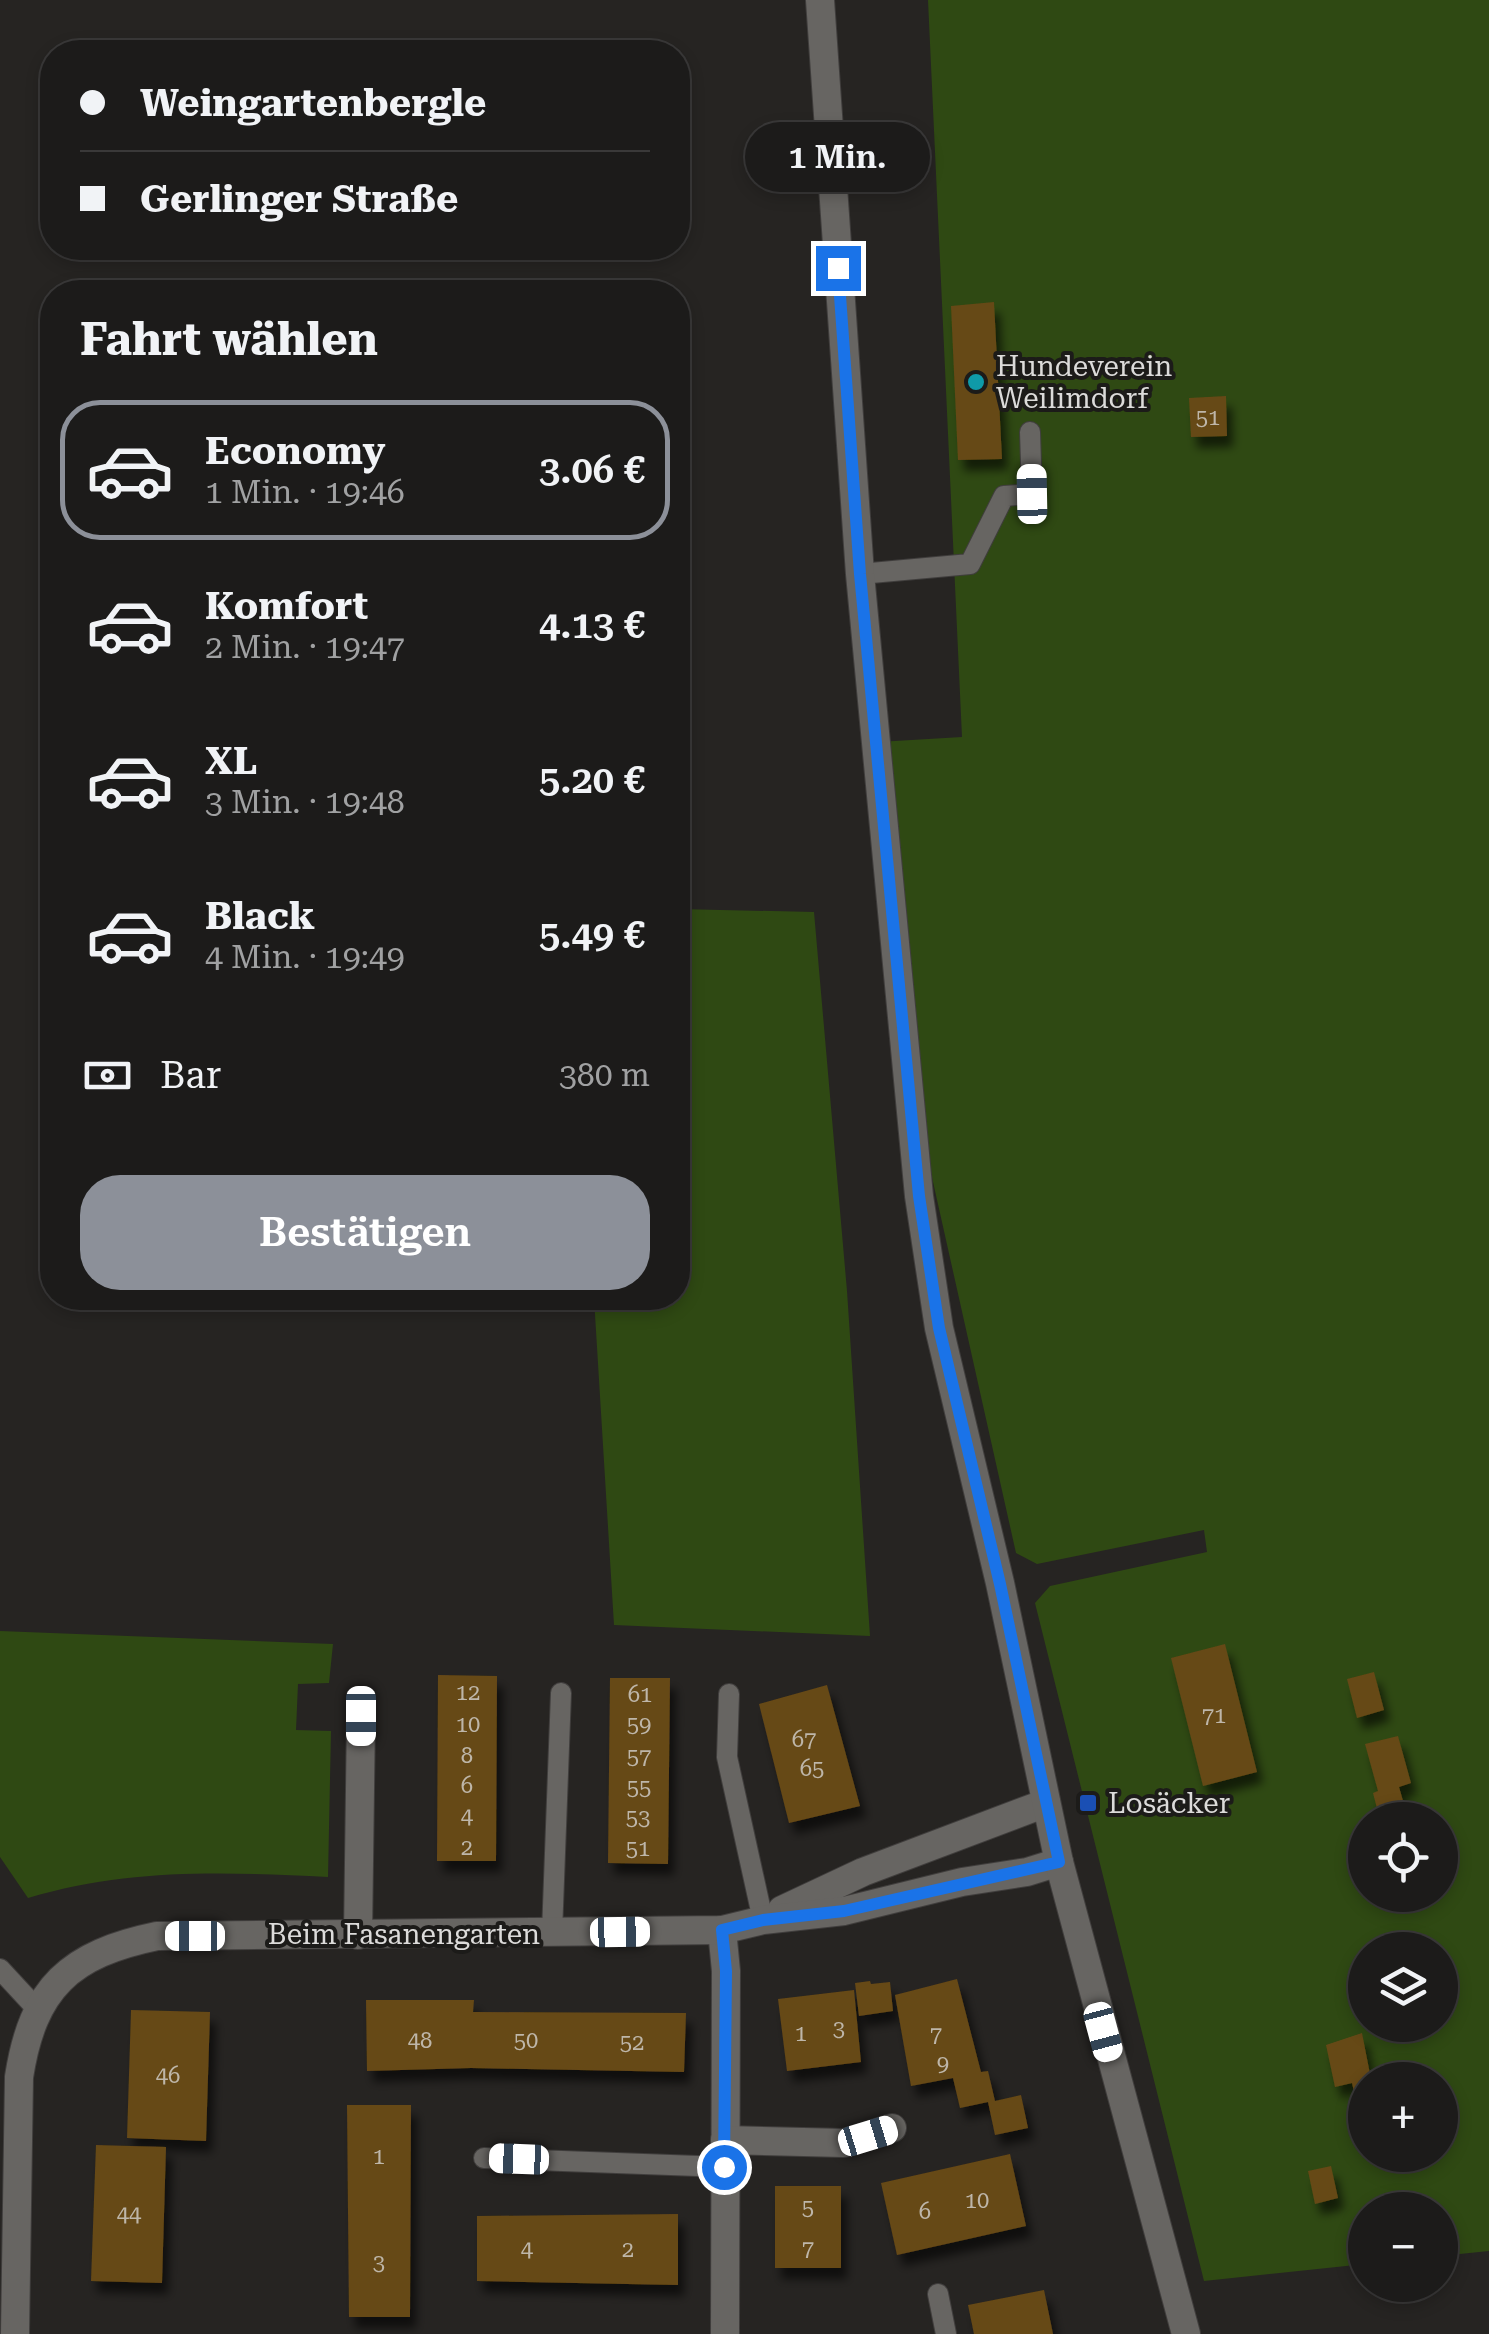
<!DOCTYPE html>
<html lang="de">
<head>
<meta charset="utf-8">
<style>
	body { margin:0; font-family:"Roboto Serif",serif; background:#252423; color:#f1f3f6; height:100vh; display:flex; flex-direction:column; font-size:38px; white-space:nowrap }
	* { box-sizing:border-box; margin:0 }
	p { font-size:32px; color:#a0a1a2 }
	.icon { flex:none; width:55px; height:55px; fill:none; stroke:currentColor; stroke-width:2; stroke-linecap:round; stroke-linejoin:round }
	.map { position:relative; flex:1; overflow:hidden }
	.panel { position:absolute; left:40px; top:280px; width:650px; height:1030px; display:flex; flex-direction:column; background:#1c1b1a; border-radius:40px; box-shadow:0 5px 15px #0003,0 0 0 2px #3a3939 }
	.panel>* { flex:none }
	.top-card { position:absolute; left:40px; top:40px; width:650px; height:220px; border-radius:40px; box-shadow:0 5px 15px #0003,0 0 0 2px #3a3939; display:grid; align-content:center; height:220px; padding:0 40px; background:#1c1b1a }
	.tools { position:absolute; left:1348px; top:1802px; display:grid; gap:20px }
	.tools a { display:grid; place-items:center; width:110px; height:110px; border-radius:50%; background:#1c1b1a; box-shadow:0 5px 15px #0003,0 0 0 2px #3a3939; font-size:50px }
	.end { position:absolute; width:45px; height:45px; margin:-22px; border:12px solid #1a73e8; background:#fff; box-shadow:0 0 0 5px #fff }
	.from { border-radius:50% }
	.bubble { position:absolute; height:70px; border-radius:35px; background:#1c1b1a; box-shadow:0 5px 15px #0003,0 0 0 2px #3a3939; font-size:32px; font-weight:600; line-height:70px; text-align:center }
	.car { position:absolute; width:30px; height:60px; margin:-30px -15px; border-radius:12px; box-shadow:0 0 8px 2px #0007; background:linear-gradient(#fff 24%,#345 0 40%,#fff 0 76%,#345 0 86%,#fff 0) }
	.top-card b { display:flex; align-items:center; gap:35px; height:95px; font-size:38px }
	.top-card b+b { border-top:2px solid #3a3939 }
	.top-card i { width:25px; height:25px; background:#f1f3f6 }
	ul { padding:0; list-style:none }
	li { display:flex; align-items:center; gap:30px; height:140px; margin:0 20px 15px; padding:0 20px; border:5px solid transparent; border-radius:40px }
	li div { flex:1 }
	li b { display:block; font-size:38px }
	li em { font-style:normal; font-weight:600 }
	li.selected { border-color:#8c9099 }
	li>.icon { width:90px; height:90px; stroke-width:1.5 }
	h2 { padding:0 40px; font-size:45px; line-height:120px }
	.pay { display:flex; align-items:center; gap:25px; height:110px; padding:0 40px; font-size:38px }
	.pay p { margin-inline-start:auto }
	.primary-button { display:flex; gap:20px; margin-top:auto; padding:20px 40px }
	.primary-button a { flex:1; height:115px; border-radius:40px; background:#8c9099; color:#fff; font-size:40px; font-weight:600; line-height:115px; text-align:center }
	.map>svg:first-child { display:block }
	.green { fill:#2f4913; fill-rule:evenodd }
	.building { fill:#664815; filter:url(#shadow) }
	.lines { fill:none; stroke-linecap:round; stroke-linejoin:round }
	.service-casing { stroke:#403e3d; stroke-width:22 }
	.minor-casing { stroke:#403e3d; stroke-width:30 }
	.secondary-casing { stroke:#403e3d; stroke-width:30 }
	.service { stroke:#676562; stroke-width:20 }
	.minor { stroke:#676562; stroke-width:28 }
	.secondary { stroke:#676562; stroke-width:28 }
	.route { stroke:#1a73e8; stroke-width:12 }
	.culture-dot { fill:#0f9aa8; stroke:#1c1b19; stroke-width:4 }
	.transit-dot { fill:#1a4fb4; stroke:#1c1b19; stroke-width:4 }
	.labels { text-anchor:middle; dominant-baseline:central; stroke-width:8; stroke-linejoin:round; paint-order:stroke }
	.number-label { font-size:22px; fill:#beb6a9 }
	.poi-label { font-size:28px; fill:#dcdbda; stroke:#1c1b19; text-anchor:start }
	.street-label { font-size:28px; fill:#dcdbda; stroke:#1c1b19 }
</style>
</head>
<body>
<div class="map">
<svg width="1489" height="2334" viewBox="0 0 1489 2334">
	<defs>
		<filter id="shadow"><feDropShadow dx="6" dy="11" stdDeviation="5" flood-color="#0009"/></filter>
	</defs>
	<rect width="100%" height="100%" fill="#262422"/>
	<g class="green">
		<path d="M928,0h561v2251l-49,5v-46h-75v54l-161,17 -169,-678 15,-17 157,-34 -3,-22 -167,34 -21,-11 -108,-483 -30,-328 84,-5zM1365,1820h75v75h-75zM1365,1950h75v75h-75zM1365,2080h75v75h-75z"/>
		<path d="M678,909l136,3 33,379 23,345 -256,-11 -20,-327h84z"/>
		<path d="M0,1631l333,13 -4,39 -31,1 -2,46 35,1 -3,146c-105,-5 -199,-9 -300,21l-28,-41z"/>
	</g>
	<g class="building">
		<path d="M994,302l8,157 -44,1 -7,-154z"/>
		<path d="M1226,396l1,40 -36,1 -2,-39z"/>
		<path d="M1225,1644l32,128 -54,14 -32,-128z"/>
		<path d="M1374,1672l10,38 -27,8 -10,-39z"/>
		<path d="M438,1675l59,1 -1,185h-59z"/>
		<path d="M610,1678h60l-2,186 -60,-1z"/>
		<path d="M827,1685l33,121 -71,17 -30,-119z"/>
		<path d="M1398,1736l13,47 -12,4 9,31 -28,2 -7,-27 5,-2 -13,-47z"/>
		<path d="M957,1979l24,93 7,-1 7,30 26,-6 7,33 -33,7 -7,-33 -28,6 -7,-30 -42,8 -16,-91z"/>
		<path d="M870,1981l1,3 19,-2 3,29 -34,5 -4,-33z"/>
		<path d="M854,1990l7,72 -74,9 -9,-72z"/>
		<path d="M366,2000h108l-1,12 213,1 -2,59 -213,-4 -104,3z"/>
		<path d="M131,2010l79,2 -4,129 -79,-3z"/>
		<path d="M1362,2033l8,41 24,-7 4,13h-33l-2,51 -11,-48 -17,4 -9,-42z"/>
		<path d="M347,2105h64l-1,212h-61z"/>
		<path d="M96,2145l70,2 -4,136 -71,-2z"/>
		<path d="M1010,2154l16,72 -129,29 -16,-72z"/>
		<path d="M1331,2166l7,32 -23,6 -7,-33z"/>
		<rect x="775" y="2186" width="66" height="82"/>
		<path d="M678,2214v71l-201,-4v-65z"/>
		<path d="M1044,2290l9,44h-79l-6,-29z"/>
	</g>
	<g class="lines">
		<defs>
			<g id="service">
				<path d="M860,574l110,-10 34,-68 28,-2 -2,-62"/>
				<path d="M729,1694l-2,63 36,163"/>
				<path d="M552,1933l9,-240"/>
				<path d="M0,1969l37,40"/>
				<path d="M484,2158l241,9"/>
				<path d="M938,2294l8,40"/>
			</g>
			<g id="minor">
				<path d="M782,1910l81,-38 183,-69"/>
				<path d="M722,1930l4,41 -1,363"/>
				<path d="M358,1935l3,-219"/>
				<path d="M725,2140l119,3 48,-15"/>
				<path d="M15,2334l4,-257c14,-90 51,-123 138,-141l565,-6 41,-10 81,-9 118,-29 65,-10 32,-10"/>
			</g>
			<path id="secondary" d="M820,0l40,574 59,622 20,132 61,255 59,279 127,472"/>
		</defs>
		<use href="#service" class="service-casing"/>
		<use href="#minor" class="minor-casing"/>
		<use href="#secondary" class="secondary-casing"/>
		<use href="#service" class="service"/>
		<use href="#minor" class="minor"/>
		<use href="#secondary" class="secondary"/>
	</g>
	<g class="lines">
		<path class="route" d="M724,2167l2,-196 -4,-41 41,-10 81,-9 215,-49 -59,-278 -61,-256 -20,-132 -59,-622 -22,-306"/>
	</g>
	<circle class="culture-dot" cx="976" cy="382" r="10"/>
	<rect class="transit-dot" x="1078" y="1793" width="20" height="20" rx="5"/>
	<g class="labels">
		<g class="number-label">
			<text x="1208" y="417">51</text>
			<text x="468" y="1692">12</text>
			<text x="640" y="1694">61</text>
			<text x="1214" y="1715">71</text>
			<text x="468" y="1724">10</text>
			<text x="639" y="1724">59</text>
			<text x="804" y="1739">67</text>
			<text x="467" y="1755">8</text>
			<text x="639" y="1756">57</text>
			<text x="812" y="1768">65</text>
			<text x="467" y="1785">6</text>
			<text x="639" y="1787">55</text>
			<text x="467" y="1816">4</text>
			<text x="638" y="1817">53</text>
			<text x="467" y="1847">2</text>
			<text x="638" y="1848">51</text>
			<text x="839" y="2028">3</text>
			<text x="801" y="2033">1</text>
			<text x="936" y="2034">7</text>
			<text x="420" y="2040">48</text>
			<text x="526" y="2040">50</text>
			<text x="632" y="2042">52</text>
			<text x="943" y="2063">9</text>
			<text x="168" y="2075">46</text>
			<text x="379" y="2156">1</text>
			<text x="977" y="2200">10</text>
			<text x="808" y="2207">5</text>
			<text x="925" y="2211">6</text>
			<text x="129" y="2214">44</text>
			<text x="808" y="2248">7</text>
			<text x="527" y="2249">4</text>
			<text x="628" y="2249">2</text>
			<text x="379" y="2262">3</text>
		</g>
		<g class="poi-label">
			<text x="996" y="366">Hundeverein<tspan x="996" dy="32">Weilimdorf</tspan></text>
			<text x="1108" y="1803">Losäcker</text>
		</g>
		<g class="street-label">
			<text x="404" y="1934">Beim Fasanengarten</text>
		</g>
	</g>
</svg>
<div class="tools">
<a><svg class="icon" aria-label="locate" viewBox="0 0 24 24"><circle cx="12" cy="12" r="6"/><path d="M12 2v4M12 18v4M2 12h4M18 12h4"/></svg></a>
<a><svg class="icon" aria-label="layers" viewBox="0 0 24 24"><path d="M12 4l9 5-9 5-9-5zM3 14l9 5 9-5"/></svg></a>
<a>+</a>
<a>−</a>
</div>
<i class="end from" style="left:724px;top:2167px"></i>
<i class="end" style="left:838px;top:268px"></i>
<div class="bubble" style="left:745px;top:122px;width:185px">1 Min.</div>
<i class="car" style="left:1032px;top:494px;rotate:359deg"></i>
<i class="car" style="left:361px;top:1716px;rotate:180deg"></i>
<i class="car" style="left:620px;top:1932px;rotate:89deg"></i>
<i class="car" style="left:195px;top:1936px;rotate:270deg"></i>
<i class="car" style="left:1103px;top:2032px;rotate:165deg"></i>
<i class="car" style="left:868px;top:2136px;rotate:73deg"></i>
<i class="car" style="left:519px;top:2159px;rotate:272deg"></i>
<div class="top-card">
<b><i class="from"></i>Weingartenbergle</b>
<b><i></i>Gerlinger Straße</b>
</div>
<section class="panel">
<h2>Fahrt wählen</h2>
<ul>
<li class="selected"><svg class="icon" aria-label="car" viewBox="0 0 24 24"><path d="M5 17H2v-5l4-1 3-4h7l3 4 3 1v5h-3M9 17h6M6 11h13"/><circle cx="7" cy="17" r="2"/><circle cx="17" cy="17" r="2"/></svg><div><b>Economy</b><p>1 Min. · 19:46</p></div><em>3.06 €</em></li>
<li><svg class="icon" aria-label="car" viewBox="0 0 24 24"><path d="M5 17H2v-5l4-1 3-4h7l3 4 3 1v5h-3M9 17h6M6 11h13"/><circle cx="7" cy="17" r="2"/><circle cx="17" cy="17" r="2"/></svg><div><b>Komfort</b><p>2 Min. · 19:47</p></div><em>4.13 €</em></li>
<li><svg class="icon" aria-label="car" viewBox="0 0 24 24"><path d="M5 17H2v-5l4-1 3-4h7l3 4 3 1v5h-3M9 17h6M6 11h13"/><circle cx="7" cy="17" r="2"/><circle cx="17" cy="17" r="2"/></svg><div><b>XL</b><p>3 Min. · 19:48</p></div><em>5.20 €</em></li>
<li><svg class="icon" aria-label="car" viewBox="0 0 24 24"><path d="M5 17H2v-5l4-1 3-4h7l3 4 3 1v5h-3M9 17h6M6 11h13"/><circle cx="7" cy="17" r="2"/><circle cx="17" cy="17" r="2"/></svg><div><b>Black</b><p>4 Min. · 19:49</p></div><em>5.49 €</em></li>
</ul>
<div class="pay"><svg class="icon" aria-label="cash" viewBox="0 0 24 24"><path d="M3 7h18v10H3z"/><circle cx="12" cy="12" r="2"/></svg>Bar<p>380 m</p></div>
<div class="primary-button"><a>Bestätigen</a></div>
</section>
</div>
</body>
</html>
